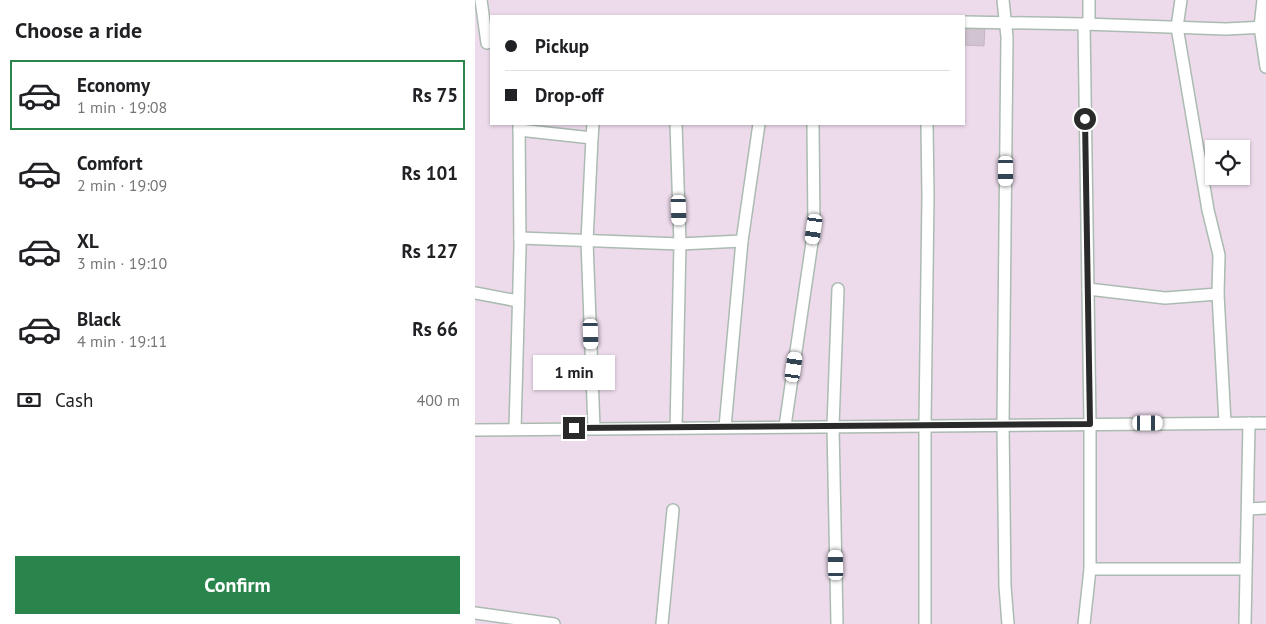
<!DOCTYPE html>
<html lang="en">
<head>
<meta charset="utf-8">
<style>
	body { margin:0; font-family:"PT Sans",sans-serif; background:#f2f2f2; color:#202124; height:100vh; display:flex; flex-direction:column; font-size:19px; white-space:nowrap }
	* { box-sizing:border-box; margin:0 }
	p { font-size:16px; color:#757577 }
	.icon { flex:none; width:28px; height:28px; fill:none; stroke:currentColor; stroke-width:2; stroke-linecap:round; stroke-linejoin:round }
	.map { position:relative; flex:1; overflow:hidden }
	.details { display:flex; flex-direction:column; background:#fff; width:475px }
	.details>* { flex:none }
	.top-card { position:absolute; left:15px; top:15px; width:475px; height:110px; border-radius:0px; box-shadow:0 1px 4px #0004; display:grid; align-content:center; height:110px; padding:0 15px; background:#fff }
	.fabs { position:absolute; left:730px; top:140px; display:grid; gap:10px }
	.fabs a { display:grid; place-items:center; width:45px; height:45px; border-radius:0px; background:#fff; box-shadow:0 1px 4px #0004; font-size:25px }
	.end { position:absolute; width:22px; height:22px; margin:-11px; border:6px solid #2a2a2a; background:#fff; box-shadow:0 0 0 2px #fff }
	.from { border-radius:50% }
	.bubble { position:absolute; height:35px; border-radius:0px; background:#fff; box-shadow:0 1px 4px #0004; font-size:16px; font-weight:700; line-height:35px; text-align:center }
	.car { position:absolute; width:15px; height:30px; margin:-15px -8px; border-radius:6px; box-shadow:0 0 4px 1px #0007; background:linear-gradient(#fff 24%,#345 0 40%,#fff 0 76%,#345 0 86%,#fff 0) }
	.top-card b { display:flex; align-items:center; gap:18px; height:48px; font-size:19px }
	.top-card b+b { border-top:1px solid #e0e0e0 }
	.top-card i { width:12px; height:12px; background:#202124 }
	ul { padding:0; list-style:none }
	li { display:flex; align-items:center; gap:15px; height:70px; margin:0 10px 8px; padding:0 5px; border:2px solid transparent; border-radius:0px }
	li div { flex:1 }
	li b { display:block; font-size:19px }
	li em { font-style:normal; font-weight:700 }
	li.current { border-color:#29854c }
	li>.icon { width:45px; height:45px; stroke-width:1.5 }
	h2 { padding:0 15px; font-size:22px; line-height:60px }
	.pay { display:flex; align-items:center; gap:12px; height:55px; padding:0 15px; font-size:19px }
	.pay p { margin-inline-start:auto }
	.cta { display:flex; gap:10px; margin-top:auto; padding:10px 15px }
	.cta a { flex:1; height:58px; border-radius:0px; background:#29854c; color:#fff; font-size:20px; font-weight:700; line-height:58px; text-align:center }
	main { display:flex; flex:1; min-height:0 }
	.map>svg:first-child { display:block }
	.building { fill:#d2c3d0; stroke:#c8b4c5 }
	.lines { fill:none; stroke-linecap:round; stroke-linejoin:round }
	.minor-casing { stroke:#abbbb1; stroke-width:14 }
	.minor { stroke:#fff; stroke-width:11 }
	.route { stroke:#2a2a2a; stroke-width:6 }
</style>
</head>
<body>
<main>
<section class="details">
<h2>Choose a ride</h2>
<ul>
<li class="current"><svg class="icon" aria-label="car" viewBox="0 0 24 24"><path d="M5 17H2v-5l4-1 3-4h7l3 4 3 1v5h-3M9 17h6M6 11h13"/><circle cx="7" cy="17" r="2"/><circle cx="17" cy="17" r="2"/></svg><div><b>Economy</b><p>1 min · 19:08</p></div><em>Rs 75</em></li>
<li><svg class="icon" aria-label="car" viewBox="0 0 24 24"><path d="M5 17H2v-5l4-1 3-4h7l3 4 3 1v5h-3M9 17h6M6 11h13"/><circle cx="7" cy="17" r="2"/><circle cx="17" cy="17" r="2"/></svg><div><b>Comfort</b><p>2 min · 19:09</p></div><em>Rs 101</em></li>
<li><svg class="icon" aria-label="car" viewBox="0 0 24 24"><path d="M5 17H2v-5l4-1 3-4h7l3 4 3 1v5h-3M9 17h6M6 11h13"/><circle cx="7" cy="17" r="2"/><circle cx="17" cy="17" r="2"/></svg><div><b>XL</b><p>3 min · 19:10</p></div><em>Rs 127</em></li>
<li><svg class="icon" aria-label="car" viewBox="0 0 24 24"><path d="M5 17H2v-5l4-1 3-4h7l3 4 3 1v5h-3M9 17h6M6 11h13"/><circle cx="7" cy="17" r="2"/><circle cx="17" cy="17" r="2"/></svg><div><b>Black</b><p>4 min · 19:11</p></div><em>Rs 66</em></li>
</ul>
<div class="pay"><svg class="icon" aria-label="cash" viewBox="0 0 24 24"><path d="M3 7h18v10H3z"/><circle cx="12" cy="12" r="2"/></svg>Cash<p>400 m</p></div>
<div class="cta"><a>Confirm</a></div>
</section>
<div class="map">
<svg width="791" height="624" viewBox="0 0 791 624">
	<rect width="100%" height="100%" fill="#eddbeb"/>
	<path class="building" d="M489,23l21,1 -1,22 -20,-1z"/>
	<g class="lines">
		<defs>
			<g id="minor">
				<path d="M6,0l6,43"/>
				<path d="M528,0l4,37 -4,387 2,162 3,38"/>
				<path d="M706,0l-4,27 31,183 11,45 -1,39 7,129"/>
				<path d="M788,0l-3,27 6,40"/>
				<path d="M489,22l120,2 142,5 40,-2"/>
				<path d="M609,24l6,400v145l-6,55"/>
				<path d="M614,24v-24"/>
				<path d="M201,124l4,120 62,-3 17,-117"/>
				<path d="M44,130l73,8 -5,103 7,187"/>
				<path d="M117,138l1,-14"/>
				<path d="M45,238l160,6 -4,184"/>
				<path d="M613,289l77,9 53,-4"/>
				<path d="M0,293l43,8"/>
				<path d="M310,426l29,-197 -1,-105"/>
				<path d="M250,427l17,-186"/>
				<path d="M40,429l5,-181 -1,-124"/>
				<path d="M0,430l791,-7"/>
				<path d="M773,509l18,-1"/>
				<path d="M615,569h155"/>
				<path d="M0,613l79,11"/>
				<path d="M187,624l11,-114"/>
				<path d="M362,624l-4,-198 5,-137"/>
				<path d="M450,624v-199l3,-229 -1,-72"/>
				<path d="M770,624l4,-201"/>
			</g>
		</defs>
		<use href="#minor" class="minor-casing"/>
		<use href="#minor" class="minor"/>
	</g>
	<g class="lines">
		<path class="route" d="M99,428l516,-4 -5,-305"/>
	</g>
</svg>
<div class="fabs">
<a><svg class="icon" aria-label="locate" viewBox="0 0 24 24"><circle cx="12" cy="12" r="6"/><path d="M12 2v4M12 18v4M2 12h4M18 12h4"/></svg></a>
</div>
<i class="end from" style="left:610px;top:119px"></i>
<i class="end" style="left:99px;top:428px"></i>
<div class="bubble" style="left:58px;top:355px;width:82px">1 min</div>
<i class="car" style="left:531px;top:171px;rotate:180deg"></i>
<i class="car" style="left:204px;top:210px;rotate:178deg"></i>
<i class="car" style="left:339px;top:229px;rotate:188deg"></i>
<i class="car" style="left:116px;top:334px;rotate:178deg"></i>
<i class="car" style="left:319px;top:367px;rotate:8deg"></i>
<i class="car" style="left:673px;top:423px;rotate:90deg"></i>
<i class="car" style="left:361px;top:565px;rotate:359deg"></i>
<div class="top-card">
<b><i class="from"></i>Pickup</b>
<b><i></i>Drop-off</b>
</div>
</div>
</main>
</body>
</html>
